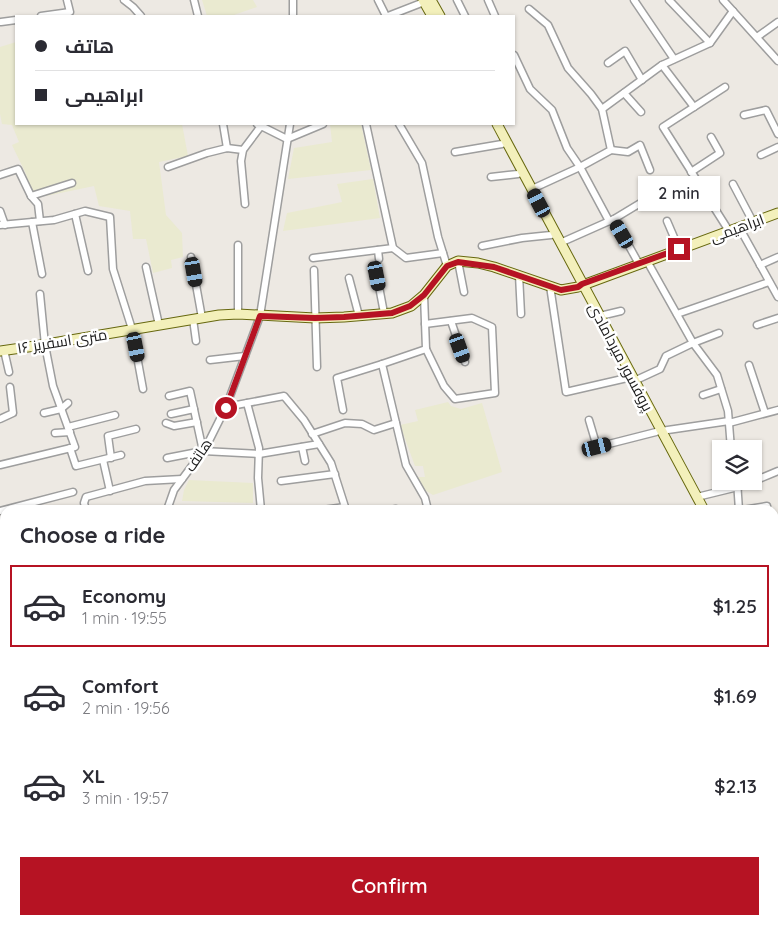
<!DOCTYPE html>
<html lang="en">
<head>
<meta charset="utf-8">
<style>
	body { margin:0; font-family:Quicksand,Cairo,sans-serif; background:#f2f2f3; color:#2b2b33; height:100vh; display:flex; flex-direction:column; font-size:19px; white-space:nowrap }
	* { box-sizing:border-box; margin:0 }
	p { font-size:16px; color:#7c7c81 }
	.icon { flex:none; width:28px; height:28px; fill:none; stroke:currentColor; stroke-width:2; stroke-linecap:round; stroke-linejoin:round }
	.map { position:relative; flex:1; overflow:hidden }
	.side { position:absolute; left:0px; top:505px; width:779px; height:420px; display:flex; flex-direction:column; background:#fff; border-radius:15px 15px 0 0; box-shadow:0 1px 4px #0004 }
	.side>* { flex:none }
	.banner { position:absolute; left:15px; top:15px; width:500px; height:110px; border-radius:0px; box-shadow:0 1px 4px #0004; display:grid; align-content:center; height:110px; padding:0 20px; background:#fff }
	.fabs { position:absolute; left:712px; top:440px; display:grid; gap:10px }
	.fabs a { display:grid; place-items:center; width:50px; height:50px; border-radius:0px; background:#fff; box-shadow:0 1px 4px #0004; font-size:25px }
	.end { position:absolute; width:22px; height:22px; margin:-11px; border:6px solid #b61323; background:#fff; box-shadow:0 0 0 2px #fff }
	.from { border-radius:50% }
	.bubble { position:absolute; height:35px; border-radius:0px; background:#fff; box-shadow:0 1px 4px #0004; font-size:16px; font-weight:600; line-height:35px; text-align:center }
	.car { position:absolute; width:15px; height:30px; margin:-15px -8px; border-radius:6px; box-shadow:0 0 4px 1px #0007; background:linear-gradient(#222 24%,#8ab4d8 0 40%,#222 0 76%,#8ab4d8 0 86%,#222 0) }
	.banner b { display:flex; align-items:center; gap:18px; height:48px; font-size:19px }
	.banner b+b { border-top:1px solid #e1e1e2 }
	.banner i { width:12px; height:12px; background:#2b2b33 }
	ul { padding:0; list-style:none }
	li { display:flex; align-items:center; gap:15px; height:82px; margin:0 10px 8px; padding:0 10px; border:2px solid transparent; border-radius:0px }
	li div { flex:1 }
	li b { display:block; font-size:19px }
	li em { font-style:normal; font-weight:600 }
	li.on { border-color:#b61323 }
	li>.icon { width:45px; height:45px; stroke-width:1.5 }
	h2 { padding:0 20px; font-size:22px; line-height:60px }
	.button { display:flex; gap:10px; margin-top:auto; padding:10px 20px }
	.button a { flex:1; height:58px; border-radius:0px; background:#b61323; color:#fff; font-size:20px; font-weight:600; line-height:58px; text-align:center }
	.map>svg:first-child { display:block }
	.farmland { fill:#eaead0 }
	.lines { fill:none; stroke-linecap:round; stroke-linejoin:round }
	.street-casing { stroke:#9e9e9e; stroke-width:9 }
	.secondary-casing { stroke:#67680f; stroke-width:11 }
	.street { stroke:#fff; stroke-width:6 }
	.secondary { stroke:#f3f0bb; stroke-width:9 }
	.route { stroke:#b61323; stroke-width:6 }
	.labels { text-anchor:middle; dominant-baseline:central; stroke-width:5; stroke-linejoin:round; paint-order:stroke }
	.street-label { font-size:15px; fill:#1d1d1d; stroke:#fff }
</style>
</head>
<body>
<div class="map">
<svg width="778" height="925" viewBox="0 0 778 925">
	<rect width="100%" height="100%" fill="#ede9e3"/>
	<g class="farmland">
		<path d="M202,0h51l4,7 -26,9h-24z"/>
		<path d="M16,42v82h166l6,32 -29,6 7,53 16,18 1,24 -12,3 1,8 -19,5 -7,-34h-13l-3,-28 -31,-5 -5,-20 -48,10 -15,-5 -5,-17 -14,-29 7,-3 -7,-17 -10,-1 -2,-10v-67z"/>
		<path d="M330,124h31l10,46 -83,9 6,-31 38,-6z"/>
		<path d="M373,179l7,39 -97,13 4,-18 55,-11 -5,-18z"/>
		<path d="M448,402l3,4 10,3 21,-6 20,69 -69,23 -10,-6 -5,-12h7l-2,-11h-8l-15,-41 18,-4 -3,-11z"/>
		<path d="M189,480l64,3v20l-71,-2 2,-11z"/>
		<path d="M5,740v180h92l-11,5h-86v-183z"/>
		<path d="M234,920h104v5h-112l7,-2z"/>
	</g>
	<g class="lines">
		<defs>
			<g id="street">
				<path d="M124,0l9,7 8,9"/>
				<path d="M194,0l4,16"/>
				<path d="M293,0v16"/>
				<path d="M378,0l8,16"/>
				<path d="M457,0l8,16"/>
				<path d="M488,0l7,16"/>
				<path d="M634,0l40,59"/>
				<path d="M669,0l41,43"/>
				<path d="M723,0l55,61"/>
				<path d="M529,9l19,16 20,43 23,26 11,15 9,41 -31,17 -48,22"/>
				<path d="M41,16l29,-4 -3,-12"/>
				<path d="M388,16l36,-14"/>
				<path d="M1,22l15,-2"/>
				<path d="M757,37l21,-15"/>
				<path d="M514,55l16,34 22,21 15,38 13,19 29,54"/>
				<path d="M608,63l17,-12 17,29"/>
				<path d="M662,65l32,42"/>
				<path d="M725,87l-62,40 66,104"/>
				<path d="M624,93l17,19"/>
				<path d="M602,109l60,-44 48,-22 23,-32"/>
				<path d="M744,115l22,-5 12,24"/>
				<path d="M223,124l4,24"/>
				<path d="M257,124l30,15 36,-15"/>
				<path d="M399,124l23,39 16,74 9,29"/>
				<path d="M611,150l17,2 12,-7 10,25"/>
				<path d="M455,152l47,-8"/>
				<path d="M761,155l17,-8"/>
				<path d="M168,167l39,-14 20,-5 16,2"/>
				<path d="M691,172l29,-19 -9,-16"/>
				<path d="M0,175l18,-6 13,27 7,8 2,17"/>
				<path d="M491,177l27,-3"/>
				<path d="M733,184l20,38"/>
				<path d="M31,196l41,-13"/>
				<path d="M245,204l-4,-43 2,-11 18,-24"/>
				<path d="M0,211l5,14"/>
				<path d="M75,214l13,57"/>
				<path d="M614,219l43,-26"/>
				<path d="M667,221l12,28"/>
				<path d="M32,222l10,52"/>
				<path d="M0,225l54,-5 31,-9 25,6 3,52 19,60 11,60"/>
				<path d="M739,227l39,70"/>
				<path d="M560,243l54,-24 25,45"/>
				<path d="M482,246l40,-8 29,-3"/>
				<path d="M393,248l13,10 37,-5"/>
				<path d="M378,250l1,9"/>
				<path d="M191,257l11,61"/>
				<path d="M313,258l80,-10 -27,-124"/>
				<path d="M458,261l6,31"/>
				<path d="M760,265l18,-8"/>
				<path d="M146,267l13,58"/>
				<path d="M314,270l3,97"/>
				<path d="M519,275l2,39"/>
				<path d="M377,276l7,37"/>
				<path d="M349,278l10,38"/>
				<path d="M550,286l16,106 61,-14"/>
				<path d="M424,295l2,54 -44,15 24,101 19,33 3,12"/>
				<path d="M238,314v-69"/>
				<path d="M677,314l92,-32"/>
				<path d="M600,316l21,-5"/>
				<path d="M193,319l3,22"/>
				<path d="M451,321l14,41"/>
				<path d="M425,324l47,-6 20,9 3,66 -40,6 -11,-13 -18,-37"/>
				<path d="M757,325l21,-7"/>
				<path d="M719,333l-26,10 24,32 11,36 3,38"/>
				<path d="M4,350l5,22"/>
				<path d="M210,360l35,-4"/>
				<path d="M749,365l16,48"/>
				<path d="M634,381l26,-12 6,-13 27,-13 -46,-82"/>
				<path d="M703,395l18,-6"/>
				<path d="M169,396l21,-5 13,60"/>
				<path d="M247,403l12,45 -1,30 3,32"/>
				<path d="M226,407l58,-11 20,24 27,43 15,47"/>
				<path d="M343,410l-6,-32 45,-14"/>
				<path d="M44,413l17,-4 7,-6"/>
				<path d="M171,414l23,-5"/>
				<path d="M0,419l13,-6 -3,-26"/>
				<path d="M589,420l8,27 59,-15"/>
				<path d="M166,423l8,3 23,-4"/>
				<path d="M729,423l49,-13"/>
				<path d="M68,427l47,-12"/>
				<path d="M661,431l68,-10"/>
				<path d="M55,433l15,-1"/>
				<path d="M312,434l33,-11 17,1 12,6 22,-7"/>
				<path d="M302,447l3,14"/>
				<path d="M70,448l6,18 45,-11"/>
				<path d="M111,458l-3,-22 28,-7"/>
				<path d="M167,458l36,-7 56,3 60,-10"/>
				<path d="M103,460l7,31"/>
				<path d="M0,465l75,-18 -22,-61 -8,-41 -5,-51"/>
				<path d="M281,481l54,-7"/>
				<path d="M737,481l2,29"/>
				<path d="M754,481l24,-10"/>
				<path d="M697,497l41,-10 15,-6"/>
				<path d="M86,510l-2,-7 2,-6 59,-16 37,-2"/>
				<path d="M167,510l7,-20 32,-43 20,-40 34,-91 30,-192"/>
				<path d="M323,510l22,-3"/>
				<path d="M391,510l5,-1"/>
				<path d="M743,510l24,-4"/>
				<path d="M0,511l73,-19"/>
				<path d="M0,530l5,18"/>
				<path d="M0,629l5,-1"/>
				<path d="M0,688l5,-1"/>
				<path d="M774,721l4,-2"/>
				<path d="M0,738l3,-1 -2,-18 4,-2"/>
				<path d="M774,808l4,-2"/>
				<path d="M774,850l4,-1"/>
				<path d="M774,891l4,-1"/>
				<path d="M206,920l2,5"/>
				<path d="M300,920l1,5"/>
				<path d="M457,920l1,5"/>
				<path d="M566,920l1,5"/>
				<path d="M619,920l1,5"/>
				<path d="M145,923l7,-3"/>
				<path d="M116,925l13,-5"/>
				<path d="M396,925v-5"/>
				<path d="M710,925l20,-3"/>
			</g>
			<g id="secondary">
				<path d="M423,0l9,16"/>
				<path d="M431,0l9,16"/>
				<path d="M497,124l207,386"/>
				<path d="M0,351l35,-5 184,-31 19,-1 77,4 29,-1 48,-4 19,-7 13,-11 23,-29 11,-5 20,2 16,4 67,23 17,-3 5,-2 195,-72"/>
				<path d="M774,640l4,8"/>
				<path d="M774,654l4,8"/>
			</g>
		</defs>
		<use href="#street" class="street-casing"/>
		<use href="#secondary" class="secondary-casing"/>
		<use href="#street" class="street"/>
		<use href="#secondary" class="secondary"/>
	</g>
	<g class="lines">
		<path class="route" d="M226,408l34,-92 55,2 29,-1 48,-4 18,-7 14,-11 23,-29 11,-4 36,5 67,23 17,-3 4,-3 97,-35"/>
	</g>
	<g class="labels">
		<g class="street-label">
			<text transform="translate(737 228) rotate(-20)">ابراهیمی</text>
			<text transform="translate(62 341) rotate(-9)">۱۶ متری اسفریز</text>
			<text transform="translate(621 357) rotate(62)">پروفسور میردامادی</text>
			<text transform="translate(198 455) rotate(-56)">هاتف</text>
		</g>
	</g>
</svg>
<div class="fabs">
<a><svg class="icon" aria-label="layers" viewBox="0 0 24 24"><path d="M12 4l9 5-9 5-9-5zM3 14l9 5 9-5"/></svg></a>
</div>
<i class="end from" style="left:226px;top:408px"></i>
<i class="end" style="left:679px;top:249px"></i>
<div class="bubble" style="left:638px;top:176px;width:82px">2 min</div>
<i class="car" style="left:539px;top:203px;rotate:332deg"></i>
<i class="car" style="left:622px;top:234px;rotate:330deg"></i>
<i class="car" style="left:194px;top:272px;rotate:170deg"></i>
<i class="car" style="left:377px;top:276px;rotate:169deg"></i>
<i class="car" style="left:136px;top:347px;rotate:169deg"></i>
<i class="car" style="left:460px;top:348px;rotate:160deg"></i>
<i class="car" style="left:597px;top:447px;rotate:76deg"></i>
<div class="banner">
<b><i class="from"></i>هاتف</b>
<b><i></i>ابراهیمی</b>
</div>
<section class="side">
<h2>Choose a ride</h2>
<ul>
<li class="on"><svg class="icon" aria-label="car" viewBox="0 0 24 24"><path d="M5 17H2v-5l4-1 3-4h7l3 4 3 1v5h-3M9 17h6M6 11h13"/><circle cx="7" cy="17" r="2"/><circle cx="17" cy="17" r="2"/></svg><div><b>Economy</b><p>1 min · 19:55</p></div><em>$1.25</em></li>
<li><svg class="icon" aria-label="car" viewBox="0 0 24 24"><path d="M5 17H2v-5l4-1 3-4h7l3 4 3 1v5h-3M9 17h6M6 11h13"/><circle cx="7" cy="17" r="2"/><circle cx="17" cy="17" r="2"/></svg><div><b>Comfort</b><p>2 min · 19:56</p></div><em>$1.69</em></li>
<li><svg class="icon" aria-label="car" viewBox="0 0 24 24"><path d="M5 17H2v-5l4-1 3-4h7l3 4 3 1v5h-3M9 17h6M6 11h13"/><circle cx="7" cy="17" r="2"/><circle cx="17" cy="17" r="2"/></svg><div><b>XL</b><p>3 min · 19:57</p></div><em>$2.13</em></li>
</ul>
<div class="button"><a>Confirm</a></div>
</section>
</div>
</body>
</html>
